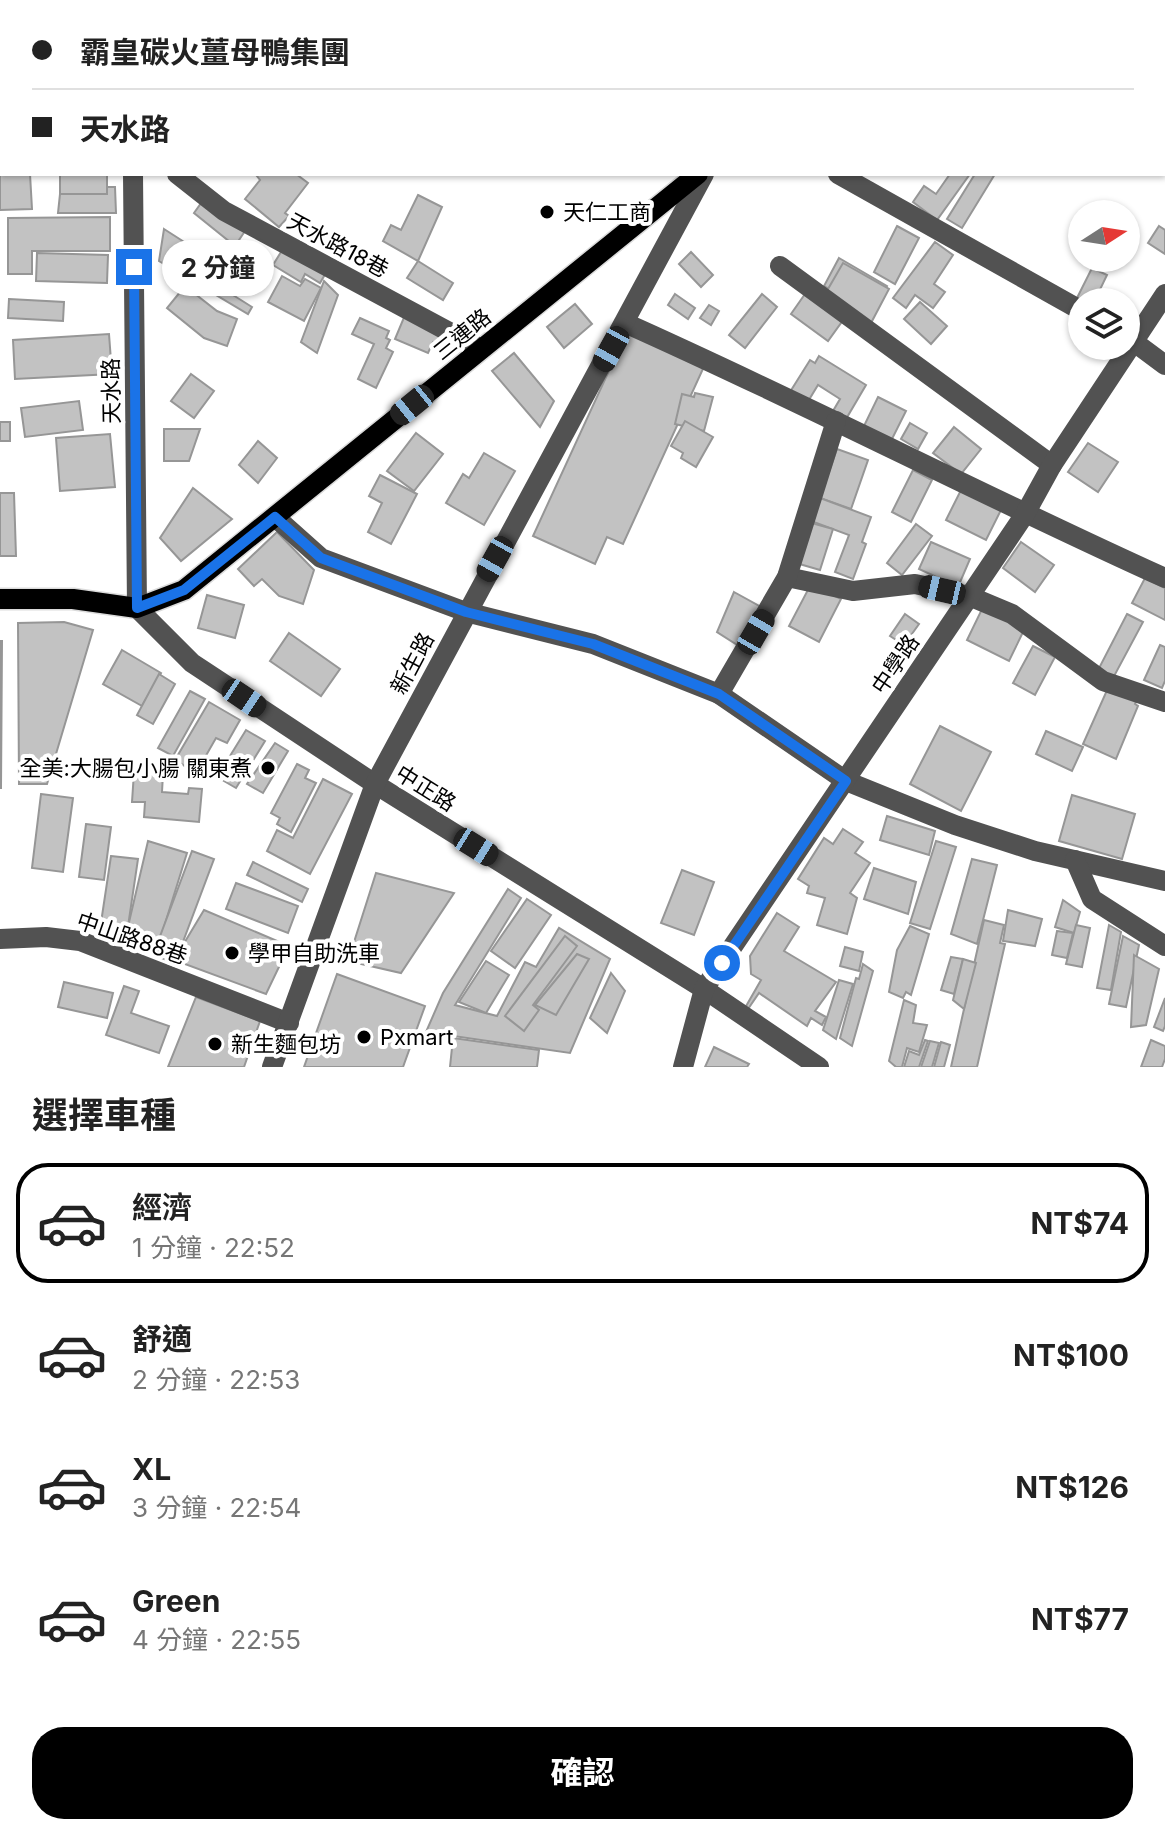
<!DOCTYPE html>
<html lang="zh-TW">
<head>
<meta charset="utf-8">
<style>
	body { margin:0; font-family:Inter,"Noto Sans TC",sans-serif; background:#f6f6f6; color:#222; height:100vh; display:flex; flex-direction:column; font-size:30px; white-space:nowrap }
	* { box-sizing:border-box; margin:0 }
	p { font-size:26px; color:#767676 }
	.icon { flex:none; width:44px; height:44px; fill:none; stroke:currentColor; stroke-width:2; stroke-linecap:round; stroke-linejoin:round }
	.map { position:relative; height:1067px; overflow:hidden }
	.side { display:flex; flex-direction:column; background:#fff; flex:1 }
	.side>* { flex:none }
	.guide { position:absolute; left:0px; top:0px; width:1166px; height:176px; box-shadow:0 2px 6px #0004; display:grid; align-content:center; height:176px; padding:0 32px; background:#fff }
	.needle { width:52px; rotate:78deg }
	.buttons { position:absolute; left:1068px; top:200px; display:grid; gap:16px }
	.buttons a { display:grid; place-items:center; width:72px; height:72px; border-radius:50%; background:#fff; box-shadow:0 2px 6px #0004; font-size:40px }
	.end { position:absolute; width:36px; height:36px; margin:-18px; border:10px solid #1a73e8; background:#fff; box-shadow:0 0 0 4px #fff }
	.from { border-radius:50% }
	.bubble { position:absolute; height:56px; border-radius:28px; background:#fff; box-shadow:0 2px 6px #0004; font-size:26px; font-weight:700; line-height:56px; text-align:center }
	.car { position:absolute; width:24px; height:48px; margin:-24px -12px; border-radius:10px; box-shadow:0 0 6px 2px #0007; background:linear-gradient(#222 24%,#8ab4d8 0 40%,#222 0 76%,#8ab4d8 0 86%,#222 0) }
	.guide b { display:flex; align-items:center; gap:28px; height:76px; font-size:30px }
	.guide b+b { border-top:2px solid #e0e0e0 }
	.guide i { width:20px; height:20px; background:#222 }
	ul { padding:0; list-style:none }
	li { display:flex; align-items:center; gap:24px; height:120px; margin:0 16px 12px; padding:0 16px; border:4px solid transparent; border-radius:32px }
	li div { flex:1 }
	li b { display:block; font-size:30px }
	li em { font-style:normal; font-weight:700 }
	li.on { border-color:#000 }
	li>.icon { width:72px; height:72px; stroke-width:1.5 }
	h2 { padding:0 32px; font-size:36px; line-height:96px }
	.cta { display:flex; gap:16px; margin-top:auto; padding:16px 32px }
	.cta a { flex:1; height:92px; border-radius:32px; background:#000; color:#fff; font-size:32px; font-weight:700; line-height:92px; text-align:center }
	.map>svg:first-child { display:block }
	.building { fill:#c2c2c2; stroke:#969696; stroke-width:2 }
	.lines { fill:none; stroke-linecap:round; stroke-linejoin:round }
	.major-casing { stroke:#dbdbdb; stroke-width:23 }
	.minor { stroke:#525252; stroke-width:20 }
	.major { stroke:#000; stroke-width:20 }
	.route { stroke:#1a73e8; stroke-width:10 }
	.poi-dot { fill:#000; stroke:#fff; stroke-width:3 }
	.labels { text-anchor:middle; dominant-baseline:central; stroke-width:8; stroke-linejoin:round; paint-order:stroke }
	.poi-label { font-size:22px; fill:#000; stroke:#fff; text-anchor:start }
	.street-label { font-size:22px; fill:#000; stroke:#fff }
</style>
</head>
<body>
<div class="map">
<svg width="1165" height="1067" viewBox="0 0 1165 1067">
	<rect width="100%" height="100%" fill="#fff"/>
	<g class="building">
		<path d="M187,0h91l1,2h-92z"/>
		<path d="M0,167l2,7h28l2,35 -32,1z"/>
		<rect x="60" y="174" width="47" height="20"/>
		<path d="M259,174h37l12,9 -23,30 4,3 -10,11 -34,-28 15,-19 -3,-4z"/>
		<path d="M950,174h20l-33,46 -24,-18 11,-16 12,8z"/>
		<path d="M975,174h20l-33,54 -15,-9z"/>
		<path d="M107,187h8l1,26h-58l2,-19h47z"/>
		<path d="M418,195l24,12 -24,54 -35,-20 8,-16 10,5z"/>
		<path d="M204,199l41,32 -10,15 -41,-33z"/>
		<path d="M110,217v34h-78v23h-24v-56z"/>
		<path d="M897,226l22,12 -24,46 -21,-12z"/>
		<path d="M1159,226l6,4v24l-17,-11z"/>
		<path d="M164,229l28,18 -10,16 70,44 -4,7 -89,-53z"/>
		<path d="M289,239l42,25 -11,19 -15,-9 -4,8 -28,-17z"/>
		<path d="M935,242l18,13 -19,29 11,8 -12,16 -18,-13 -9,13 -13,-10z"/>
		<path d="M691,252l22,23 -12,12 -22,-23z"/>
		<path d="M37,253l71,2 -1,28 -71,-2z"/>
		<path d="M839,258l48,28 -16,27 -47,-27z"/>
		<path d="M418,261l35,22 -10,17 -36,-22z"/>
		<path d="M843,263l46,26 -18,34 -47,-27z"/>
		<path d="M1092,268l15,7 -13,27 -18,-2z"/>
		<path d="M282,276l18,10 5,-7 16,9 -17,33 -36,-19z"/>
		<path d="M324,281l14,14 -21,58 -16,-11z"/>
		<path d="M185,286l32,25 20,8 -10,27 -23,-8 -37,-30z"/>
		<path d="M675,294l20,14 -7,11 -20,-14z"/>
		<path d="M762,294l15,13 -32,41 -16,-13z"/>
		<path d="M805,294l41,22 -18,25 -37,-27z"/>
		<path d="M9,299l55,3 -1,19 -55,-3z"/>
		<path d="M920,302l27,24 -16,18 -27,-25z"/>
		<path d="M575,304l17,20 -28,24 -17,-21z"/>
		<path d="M709,305l10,6 -8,14 -11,-7z"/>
		<path d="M405,315l52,21 -6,14 -18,-8 -5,11 -33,-14z"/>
		<path d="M360,318l29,13 -3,7 4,2 -4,8 7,4 -17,36 -18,-9 16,-35 -22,-10z"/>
		<path d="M630,325l77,35 -84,184 -16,-7 -12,27 -62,-28z"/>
		<path d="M109,334l3,40 -97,5 -2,-39z"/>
		<path d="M514,353l40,48 -14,26 -48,-56z"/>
		<path d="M819,356l47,29 -20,34 -13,-8 7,-12 -22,-14 -11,18 -17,-11 20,-32 5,3z"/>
		<path d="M191,374l23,17 -20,27 -23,-17z"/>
		<path d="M695,393l18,4 -9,34 -29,-7 7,-30 12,3z"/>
		<path d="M878,397l28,14 -15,30 -28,-13z"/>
		<path d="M79,401l4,29 -58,7 -4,-29z"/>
		<path d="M685,421l28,16 -17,30 -15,-9 2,-5 -12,-7z"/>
		<rect x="0" y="422" width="10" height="19"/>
		<path d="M910,423l17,10 -9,16 -17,-10z"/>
		<path d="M954,427l27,22 -20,25 -28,-21z"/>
		<path d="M164,429h36l-11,32h-25z"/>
		<path d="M416,433l27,21 -29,37 -27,-20z"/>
		<path d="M110,434l5,53 -55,4 -4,-53z"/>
		<path d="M258,441l19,17 -19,25 -19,-18z"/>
		<path d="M1088,443l30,19 -20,30 -30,-20z"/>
		<path d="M837,449l31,11 -17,49 -31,-11z"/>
		<path d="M484,453l31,18 -31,54 -38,-22 17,-29 6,4z"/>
		<path d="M913,470l19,10 -21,42 -19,-10z"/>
		<path d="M380,475l37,19 -26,50 -23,-12 14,-29 -13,-7z"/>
		<path d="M193,488l39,31 -51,42 -21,-23z"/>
		<path d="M961,490l40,20 -15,30 -40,-20z"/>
		<path d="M0,493h14l2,63h-16z"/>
		<path d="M820,498l51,19 -9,25 4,2 -13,35 -18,-7 14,-37 -38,-14z"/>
		<path d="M808,522l25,7 -13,41 -24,-7z"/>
		<path d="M916,524l16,12 -30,39 -15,-12z"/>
		<path d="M277,532l37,38 -11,34 -24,-8 -17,-17 -8,7 -16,-17z"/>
		<path d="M931,542l39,17 -12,28 -39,-18z"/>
		<path d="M1021,542l33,23 -19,27 -32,-24z"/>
		<path d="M1145,578l20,10v32l-33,-17z"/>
		<path d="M811,584l30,15 -22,43 -30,-16z"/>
		<path d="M734,592l27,15 -19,41 -25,-16z"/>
		<path d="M207,595l37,10 -9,33 -37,-10z"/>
		<path d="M983,607l42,21 -16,33 -42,-21z"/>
		<path d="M905,614l14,10 -15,21 -14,-9z"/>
		<path d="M1127,614l16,8 -31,58 -15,-8z"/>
		<path d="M64,622l29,8 -46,154h-28l-1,-161z"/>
		<path d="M289,633l51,36 -19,27 -51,-35z"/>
		<path d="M0,641h2l-1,147h-1z"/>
		<path d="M1160,645l5,2v34l-3,7 -18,-8z"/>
		<path d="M1033,646l22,11 -20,38 -22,-12z"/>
		<path d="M122,650l39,23 -19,33 -39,-22z"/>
		<path d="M159,674l16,10 -22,40 -16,-9z"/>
		<path d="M1108,688l29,12 -2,4 3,2 -22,53 -33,-15z"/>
		<path d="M190,691l15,8 -32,57 -15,-8z"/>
		<path d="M209,702l31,18 -13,23 -11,-5 -20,35 -21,-13z"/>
		<path d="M940,726l51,26 -30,59 -51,-27z"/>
		<path d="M246,730l19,11 -29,47 -19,-11z"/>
		<path d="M1046,731l37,16 -11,24 -36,-17z"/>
		<path d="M275,743l13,8 -25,42 -16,-9z"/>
		<path d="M297,764l12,6 -4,8 11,5 -25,49 -14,-8 3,-6 -9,-5z"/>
		<path d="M134,772l29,2 -1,18 26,2 1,-6 13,1 -3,33 -55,-5 1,-15h-13z"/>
		<path d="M323,779l29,15 -42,80 -43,-23 10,-21 16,8z"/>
		<path d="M41,794l32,4 -10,74 -31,-4z"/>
		<path d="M1072,795l63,19 -13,45 -63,-18z"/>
		<path d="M887,816l48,15 -6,24 -49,-15z"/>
		<path d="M86,824l25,3 -7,53 -25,-3z"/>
		<path d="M843,829l20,13 -8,11 15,10 -20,30 7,5 -10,36 -30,-9 8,-27 -18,-5 2,-7 -11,-7 26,-41 9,6z"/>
		<path d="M148,841l39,12 -28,90 -33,-8z"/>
		<path d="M936,841l20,6 -26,82 -20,-6z"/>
		<path d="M192,851l22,8 -39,104 -22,-8z"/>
		<path d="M111,856l27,3 -12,81 -27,-4z"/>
		<path d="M972,859l25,6 -20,79 -26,-10z"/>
		<path d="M253,862l55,27 -6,13 -55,-27z"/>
		<path d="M874,868l42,14 -8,32 -44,-15z"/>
		<path d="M682,870l32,12 -20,53 -33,-12z"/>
		<path d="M376,873l78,20 -53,80 -53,-12z"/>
		<path d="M236,883l62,23 -10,27 -62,-24z"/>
		<path d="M508,889l13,9 -66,107 42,11 28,-54 11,5 23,-39 51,31 -40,94 -144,-21 17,-39z"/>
		<path d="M527,899l24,16 -36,53 -24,-17z"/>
		<path d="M1063,900l17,12 -6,21 -19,-6z"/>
		<path d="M204,910l85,36 -23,48 -92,-34z"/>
		<path d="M1008,910l34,9 -7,27 -32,-5z"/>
		<path d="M777,913l22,14 -15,24 52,31 -21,29 11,6 -4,8 -11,-7 -4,8 -48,-33 -11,16 -3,-1 16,-28 -10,-6 -1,-18z"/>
		<path d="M984,920l20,5 -4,18 5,1 -28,123h-26z"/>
		<path d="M1076,925l14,3 -8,39 -16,-3z"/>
		<path d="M1109,925l12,7 -10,58 -14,-2z"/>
		<path d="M910,926l19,8 -18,61 -5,-3 -3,6 -14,-6 8,-42z"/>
		<path d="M1057,931l16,2 -6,25 -15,-3z"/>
		<path d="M565,936l12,10 -44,59 6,5 -15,21 -19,-15z"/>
		<path d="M1123,936l16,9 -13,62 -17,-3z"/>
		<path d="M845,947l18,5 -4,19 -19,-5z"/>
		<path d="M577,954l12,5 -33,56 -21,-10z"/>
		<path d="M1134,955l25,14 -13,56 -15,2z"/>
		<path d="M951,957l12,2 -9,35 -13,-4z"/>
		<path d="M963,959l13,4 -12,46 -11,-9z"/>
		<path d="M486,961l23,14 -23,38 -27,-11z"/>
		<path d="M863,964l10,7 -21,75 -12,-8 16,-60 3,1z"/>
		<path d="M611,973l14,18 -18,42 -17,-15z"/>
		<path d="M337,974l88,32 -22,61h-99z"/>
		<path d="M839,980l14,4 -17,55 -13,-9z"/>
		<path d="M64,982l49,11 -6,25 -49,-11z"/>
		<path d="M124,986l15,5 -8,22 38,13 -10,27 -53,-18z"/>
		<path d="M196,997l64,24 -16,46h-76z"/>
		<path d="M1165,998v28l-2,5 -9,-4z"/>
		<path d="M904,1000l12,5 -3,18 14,2 -8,27 -12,-4 -5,19h-6l-7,-6z"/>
		<path d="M453,1038l86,12 -2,17h-87z"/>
		<path d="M925,1040l3,1 -9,26h-15l5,-16 10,4z"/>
		<path d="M1151,1040l14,6v13l-3,8h-21z"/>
		<path d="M930,1041l9,2 -7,24h-11z"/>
		<path d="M941,1042l9,3 -6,22h-10z"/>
		<path d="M714,1047l35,17 -2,3h-42z"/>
	</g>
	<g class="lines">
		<defs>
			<g id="major">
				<path d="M908,2l3,-2"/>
				<path d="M0,599h73l64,9 47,-18 514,-416"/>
			</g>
		</defs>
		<use href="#major" class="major-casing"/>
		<g class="minor">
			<path d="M707,0v2"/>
			<path d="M133,2v-2"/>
			<path d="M1141,2l1,-2"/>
			<path d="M0,140h2"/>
			<path d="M133,174l4,434 55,55 183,121 329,205 115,78"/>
			<path d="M177,174l47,37 257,138"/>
			<path d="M838,174l244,137"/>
			<path d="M780,266l272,199"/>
			<path d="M625,323c182,81 358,173 540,255"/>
			<path d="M1126,336l39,29"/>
			<path d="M275,517l46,41 145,54 127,32 126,50 127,87 109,44 80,26 130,30"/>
			<path d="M787,577l66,14 62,-7 54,12 43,18 91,67 62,21"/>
			<path d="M719,694l68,-117 49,-156"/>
			<path d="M1075,860l17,39 73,47"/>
			<path d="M0,939l46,-2 34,4 209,82"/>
			<path d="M272,1067l103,-283 329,-610"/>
			<path d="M683,1067l21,-78 321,-475 27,-49 113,-171"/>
		</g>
		<use href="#major" class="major"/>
	</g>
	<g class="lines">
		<path class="route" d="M134,267l3,341 47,-18 91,-73 46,41 145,54 127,32 126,50 127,87 -124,182"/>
	</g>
	<g class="poi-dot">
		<circle cx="547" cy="212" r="8"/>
		<circle cx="268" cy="768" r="8"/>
		<circle cx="232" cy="953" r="8"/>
		<circle cx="364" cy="1037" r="8"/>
		<circle cx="215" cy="1044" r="8"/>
	</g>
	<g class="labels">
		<g class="poi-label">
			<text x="563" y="212">天仁工商</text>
			<text x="252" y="768" text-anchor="end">全美:大腸包小腸 關東煮</text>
			<text x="248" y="953">學甲自助洗車</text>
			<text x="380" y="1037">Pxmart</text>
			<text x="231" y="1044">新生麵包坊</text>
		</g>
		<g class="street-label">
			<text transform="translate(338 245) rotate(28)">天水路18巷</text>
			<text transform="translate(462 334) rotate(-39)">三連路</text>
			<text transform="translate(111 391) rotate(-91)">天水路</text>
			<text transform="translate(412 663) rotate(-62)">新生路</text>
			<text transform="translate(895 664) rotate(-56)">中學路</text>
			<text transform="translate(426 788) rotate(32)">中正路</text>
			<text transform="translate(132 938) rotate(19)">中山路88巷</text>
		</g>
	</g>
</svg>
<div class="buttons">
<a><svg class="needle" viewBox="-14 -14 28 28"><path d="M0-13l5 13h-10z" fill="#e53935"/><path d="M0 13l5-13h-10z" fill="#767676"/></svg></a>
<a><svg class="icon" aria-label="layers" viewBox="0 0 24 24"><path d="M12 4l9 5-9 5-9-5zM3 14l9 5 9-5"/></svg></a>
</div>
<i class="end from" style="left:722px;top:963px"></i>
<i class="end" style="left:134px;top:267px"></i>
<div class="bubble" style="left:162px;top:240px;width:112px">2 分鐘</div>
<i class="car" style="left:611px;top:349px;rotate:209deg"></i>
<i class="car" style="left:412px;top:405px;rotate:231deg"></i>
<i class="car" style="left:495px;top:559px;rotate:209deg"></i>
<i class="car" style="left:942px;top:590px;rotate:283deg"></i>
<i class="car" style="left:756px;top:632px;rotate:30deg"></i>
<i class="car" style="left:244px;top:698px;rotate:124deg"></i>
<i class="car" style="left:476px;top:847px;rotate:122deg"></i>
<div class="guide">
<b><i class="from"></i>霸皇碳火薑母鴨集團</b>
<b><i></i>天水路</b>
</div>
</div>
<section class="side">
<h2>選擇車種</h2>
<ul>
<li class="on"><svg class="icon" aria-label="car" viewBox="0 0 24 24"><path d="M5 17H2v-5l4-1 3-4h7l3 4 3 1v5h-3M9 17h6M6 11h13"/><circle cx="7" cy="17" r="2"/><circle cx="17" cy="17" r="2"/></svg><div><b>經濟</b><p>1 分鐘 · 22:52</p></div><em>NT$74</em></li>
<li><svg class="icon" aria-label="car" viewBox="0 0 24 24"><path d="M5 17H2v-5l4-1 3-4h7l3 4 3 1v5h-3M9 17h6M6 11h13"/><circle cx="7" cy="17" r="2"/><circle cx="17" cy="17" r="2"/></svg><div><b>舒適</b><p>2 分鐘 · 22:53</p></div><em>NT$100</em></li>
<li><svg class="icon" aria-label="car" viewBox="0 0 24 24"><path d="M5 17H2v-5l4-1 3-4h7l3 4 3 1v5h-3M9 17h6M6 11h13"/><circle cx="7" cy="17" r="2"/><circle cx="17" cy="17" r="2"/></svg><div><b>XL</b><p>3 分鐘 · 22:54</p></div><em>NT$126</em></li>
<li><svg class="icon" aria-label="car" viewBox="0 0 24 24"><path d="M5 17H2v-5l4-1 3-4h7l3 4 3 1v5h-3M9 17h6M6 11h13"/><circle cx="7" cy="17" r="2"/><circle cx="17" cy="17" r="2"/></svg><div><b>Green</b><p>4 分鐘 · 22:55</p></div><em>NT$77</em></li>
</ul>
<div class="cta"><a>確認</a></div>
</section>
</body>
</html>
